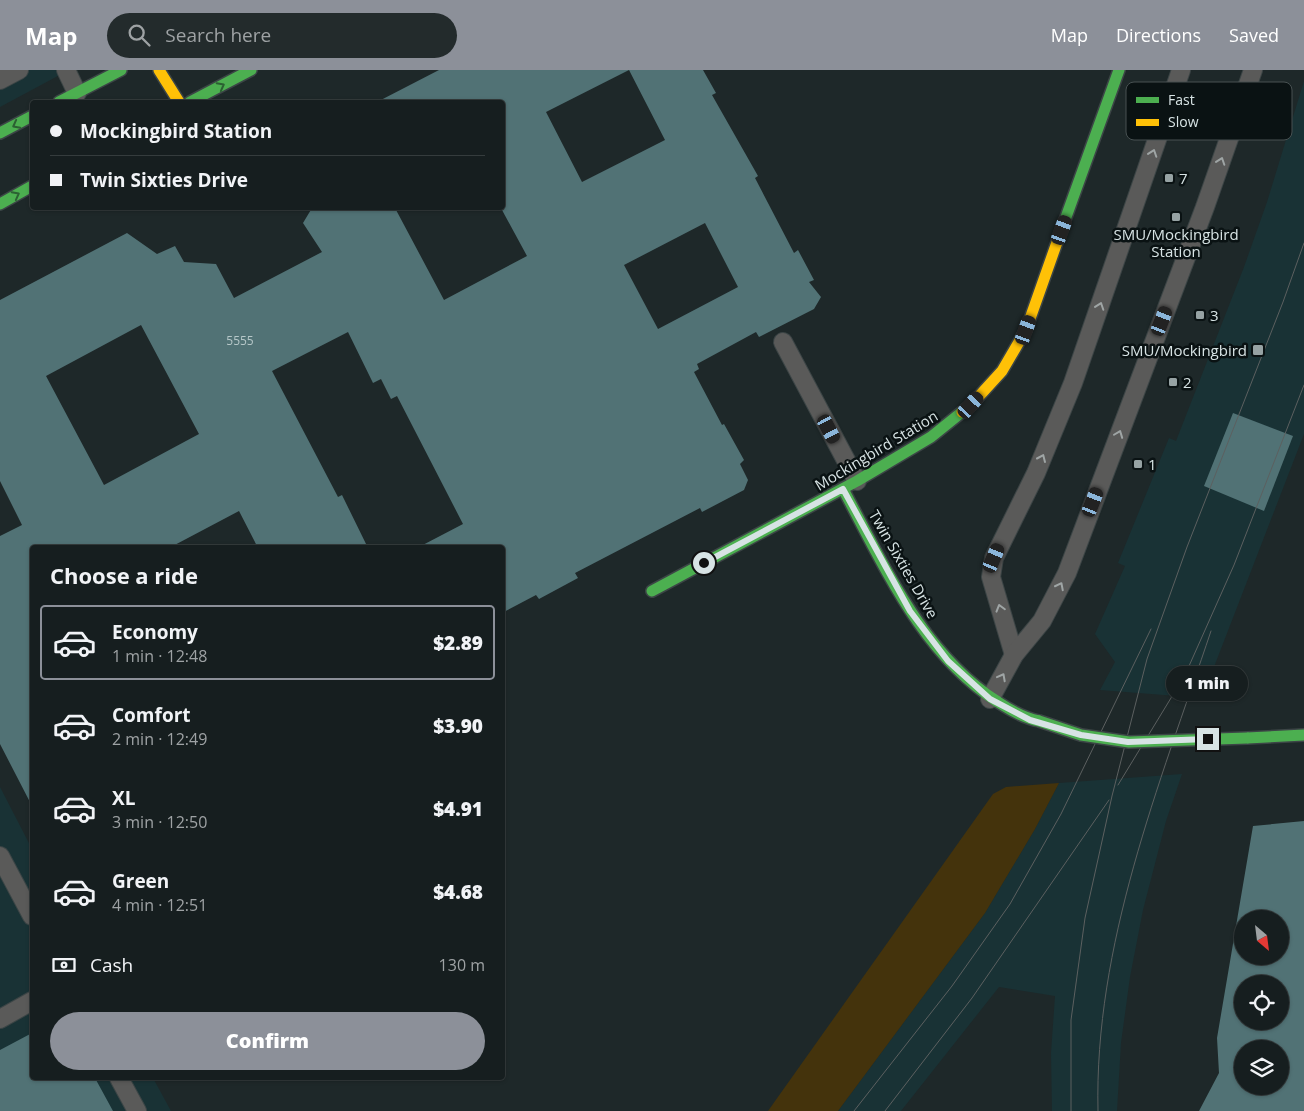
<!DOCTYPE html>
<html lang="en">
<head>
<meta charset="utf-8">
<style>
	body { margin:0; font-family:"Open Sans",sans-serif; background:#232b2c; color:#f1f3f6; height:100vh; display:flex; flex-direction:column; font-size:19px; white-space:nowrap }
	* { box-sizing:border-box; margin:0 }
	p { font-size:16px; color:#9ea2a4 }
	.icon { flex:none; width:28px; height:28px; fill:none; stroke:currentColor; stroke-width:2; stroke-linecap:round; stroke-linejoin:round }
	.map { position:relative; flex:1; overflow:hidden }
	.details { position:absolute; left:30px; top:475px; width:475px; height:535px; display:flex; flex-direction:column; background:#161e1f; border-radius:5px; box-shadow:0 1px 4px #0004,0 0 0 1px #353c3d }
	.details>* { flex:none }
	.top-card { position:absolute; left:30px; top:30px; width:475px; height:110px; border-radius:5px; box-shadow:0 1px 4px #0004,0 0 0 1px #353c3d; display:grid; align-content:center; height:110px; padding:0 20px; background:#161e1f }
	.needle { width:32px; rotate:152deg }
	.controls { position:absolute; left:1234px; top:840px; display:grid; gap:10px }
	.controls a { display:grid; place-items:center; width:55px; height:55px; border-radius:50%; background:#161e1f; box-shadow:0 1px 4px #0004,0 0 0 1px #353c3d; font-size:25px }
	.end { position:absolute; width:22px; height:22px; margin:-11px; border:6px solid #d7e3e4; background:#111; box-shadow:0 0 0 2px #111 }
	.from { border-radius:50% }
	.bubble { position:absolute; height:35px; border-radius:18px; background:#161e1f; box-shadow:0 1px 4px #0004,0 0 0 1px #353c3d; font-size:16px; font-weight:800; line-height:35px; text-align:center }
	.car { position:absolute; width:15px; height:30px; margin:-15px -8px; border-radius:6px; box-shadow:0 0 4px 1px #0007; background:linear-gradient(#222 24%,#8ab4d8 0 40%,#222 0 76%,#8ab4d8 0 86%,#222 0) }
	.top-card b { display:flex; align-items:center; gap:18px; height:48px; font-size:19px }
	.top-card b+b { border-top:1px solid #353c3d }
	.top-card i { width:12px; height:12px; background:#f1f3f6 }
	ul { padding:0; list-style:none }
	li { display:flex; align-items:center; gap:15px; height:75px; margin:0 10px 8px; padding:0 10px; border:2px solid transparent; border-radius:5px }
	li div { flex:1 }
	li b { display:block; font-size:19px }
	li em { font-style:normal; font-weight:800 }
	li.on { border-color:#8c9099 }
	li>.icon { width:45px; height:45px; stroke-width:1.5 }
	h2 { padding:0 20px; font-size:22px; line-height:60px }
	.pay { display:flex; align-items:center; gap:12px; height:55px; padding:0 20px; font-size:19px }
	.pay p { margin-inline-start:auto }
	.button { display:flex; gap:10px; margin-top:auto; padding:10px 20px }
	.button a { flex:1; height:58px; border-radius:30px; background:#8c9099; color:#fff; font-size:20px; font-weight:800; line-height:58px; text-align:center }
	header { display:flex; align-items:center; gap:30px; box-sizing:border-box; height:70px; padding:0 25px; background:#8c9099; color:#fff }
	header strong { font-size:24px }
	nav { display:flex; gap:28px; margin-inline-start:auto; font-size:18px }
	.search { width:350px; height:45px; background:#232b2c; display:flex; align-items:center; gap:12px; box-sizing:border-box; padding:0 18px; border-radius:28px; color:#9ea2a4; font-size:19px }
	.map>svg:first-child { display:block }
	.built { fill:#193235 }
	.green { fill:#44330c }
	.building { fill:#517275; fill-rule:evenodd }
	.lines { fill:none; stroke-linecap:round; stroke-linejoin:round }
	.lane-casing { stroke:#3c4546; stroke-width:20 }
	.fast-casing { stroke:#3c4546; stroke-width:14 }
	.slow-casing { stroke:#3c4546; stroke-width:14 }
	.lane { stroke:#5a5a59; stroke-width:18 }
	.fast { stroke:#4caf50; stroke-width:11 }
	.slow { stroke:#ffc107; stroke-width:11 }
	.tram { stroke:#5c6060; stroke-width:1 }
	.fast-bridge-casing { stroke:#3c4546; stroke-width:14; stroke-linecap:butt }
	.fast-bridge { stroke:#4caf50; stroke-width:11 }
	.oneway { stroke:#2b6032 }
	.oneway2 { stroke:#9fa5a5 }
	.route { stroke:#d7e3e4; stroke-width:6 }
	.poi-dot { fill:#96a2a3; stroke:#0a1213; stroke-width:2 }
	.labels { text-anchor:middle; dominant-baseline:central; stroke-width:5; stroke-linejoin:round; paint-order:stroke }
	.number-label { font-size:12px; fill:#b6c7c8 }
	.poi-label { font-size:15px; fill:#d7e3e4; stroke:#0a1213; text-anchor:start }
	.street-label { font-size:15px; fill:#d7e3e4; stroke:#0a1213 }
	.key { fill:#0a1213; stroke:#485152; stroke-width:1 }
	.key-label { font-size:14px; fill:#d7e3e4 }
</style>
</head>
<body>
<header>
<strong>Map</strong>
<div class="search"><svg class="icon" aria-label="search" viewBox="0 0 24 24"><circle cx="10" cy="10" r="6"/><path d="M15 15l6 6"/></svg>Search here</div>
<nav><a>Map</a><a>Directions</a><a>Saved</a></nav>
</header>
<div class="map">
<svg width="1304" height="1041" viewBox="0 0 1304 1041">
	<rect width="100%" height="100%" fill="#1e2829"/>
	<g class="built">
		<path d="M0,0h69l-69,37z"/>
		<path d="M1304,11v353l-102,264 -102,-8 15,-28 -20,-28 30,-68 -7,-3 51,-125 7,3 68,-174 23,-65z"/>
		<path d="M1182,704l-16,47 -23,89 -13,67 -9,66 -4,68h-65l-1,-58 4,-57 -56,-9 -98,124h-63l147,-198 50,-84 24,-46z"/>
		<path d="M0,717l32,62v229h121l18,33h-171z"/>
	</g>
	<path class="green" d="M1059,713l-24,46 -50,84 -147,198h-70l225,-317 13,-7z"/>
	<g class="building">
		<path d="M439,0h264l13,23 -4,2 46,81 -3,2 39,75 4,-3 16,30 -5,2 12,15 -7,12 -55,28 -3,-5 -59,32 2,5 -5,3 28,53 2,-1 20,36 -4,4 8,16 -4,10 -42,22 -2,-4 -125,65 3,5 -39,21 -3,-4 -34,18v-65h-85l46,-24 -66,-128 -6,3 -10,-20 -8,4 -25,-51 -76,39 66,126 4,-2 26,53h-110l-19,-37 -70,37h-137v258l-32,-62v-208l22,-11 -22,-44v-181l127,-67 30,21 18,-8 9,16 32,2 18,34 88,-46 -19,-29 9,-15h83l49,92 83,-44 -25,-46v-108h-125zM629,0l36,70 -83,42 -36,-70zM705,153l33,64 -80,42 -34,-64zM141,255l58,109 -95,51 -58,-109z"/>
		<path d="M1233,343l60,23 -29,75 -60,-25z"/>
		<path d="M1304,751v290h-105l20,-38 -2,-35 36,-212zM1242,849h38v37h-38zM1242,914h38v37h-38zM1242,979h38v37h-38z"/>
		<path d="M32,963v45h63l18,33h-113v-61z"/>
	</g>
	<g class="lines">
		<defs>
			<g id="lane">
				<path d="M66,0l11,23"/>
				<path d="M0,10l19,-10"/>
				<path d="M783,272l74,139"/>
				<path d="M1014,585l-23,-78 3,-19 42,-85 37,-90 108,-313"/>
				<path d="M990,629l24,-44 28,-34 25,-48 138,-366 48,-137"/>
				<path d="M0,786l32,60"/>
				<path d="M0,949l32,-18"/>
				<path d="M119,1008l18,33"/>
			</g>
			<g id="fast">
				<path d="M59,32l62,-32"/>
				<path d="M190,32l61,-32"/>
				<path d="M0,63l32,-17"/>
				<path d="M0,134l32,-18"/>
				<path d="M1061,161l58,-161"/>
				<path d="M843,419c41,76 79,165 155,213 12,8 26,16 41,19"/>
				<path d="M652,521l205,-110 74,-44 31,-25"/>
				<path d="M1247,668l57,-3"/>
			</g>
			<g id="slow">
				<path d="M159,0l20,32"/>
				<path d="M962,342l9,-7 31,-34 24,-41 35,-99"/>
			</g>
		</defs>
		<use href="#lane" class="lane-casing"/>
		<use href="#fast" class="fast-casing"/>
		<use href="#slow" class="slow-casing"/>
		<use href="#lane" class="lane"/>
		<use href="#fast" class="fast"/>
		<use href="#slow" class="slow"/>
		<g class="tram">
			<path d="M1118,715l67,-110 49,-110 70,-180"/>
			<path d="M854,1041l98,-125 58,-82 51,-90 90,-185"/>
			<path d="M885,1041l87,-113 137,-198"/>
			<path d="M1071,1041v-91l14,-102 27,-122 35,-137 40,-112 96,-245 21,-59"/>
			<path d="M1098,1041c-4,-166 61,-325 113,-480"/>
		</g>
		<defs>
			<path id="fast-bridge" d="M1039,651l42,14 48,7 118,-4"/>
		</defs>
		<use href="#fast-bridge" class="fast-bridge-casing"/>
		<use href="#fast-bridge" class="fast-bridge"/>
	</g>
	<defs><path id="oneway-chevron" d="M-2-3.5L2.5 0L-2 3.5" fill="none" stroke-width="1.6" stroke-linecap="round" stroke-linejoin="round" transform="scale(1.25)"/></defs>
	<g class="oneway">
		<use href="#oneway-chevron" transform="translate(221 16) rotate(-28)"/>
		<use href="#oneway-chevron" transform="translate(16 55) rotate(152)"/>
		<use href="#oneway-chevron" transform="translate(16 125) rotate(-28)"/>
	</g>
	<g class="oneway2">
		<use href="#oneway-chevron" transform="translate(1153 83) rotate(-71)"/>
		<use href="#oneway-chevron" transform="translate(1221 91) rotate(-71)"/>
		<use href="#oneway-chevron" transform="translate(1100 236) rotate(-71)"/>
		<use href="#oneway-chevron" transform="translate(1119 364) rotate(-69)"/>
		<use href="#oneway-chevron" transform="translate(1042 388) rotate(-66)"/>
		<use href="#oneway-chevron" transform="translate(1060 516) rotate(-63)"/>
		<use href="#oneway-chevron" transform="translate(1000 538) rotate(-106)"/>
		<use href="#oneway-chevron" transform="translate(1002 607) rotate(-62)"/>
	</g>
	<g class="lines">
		<path class="route" d="M704,493l139,-74 67,122 38,50 42,38 40,21 51,15 47,7 80,-3"/>
	</g>
	<g class="poi-dot">
		<rect x="1164" y="103" width="10" height="10" rx="2.5"/>
		<rect x="1171" y="142" width="10" height="10" rx="2.5"/>
		<rect x="1195" y="240" width="10" height="10" rx="2.5"/>
		<rect x="1252" y="274" width="12" height="12" rx="2.5"/>
		<rect x="1168" y="307" width="10" height="10" rx="2.5"/>
		<rect x="1133" y="389" width="10" height="10" rx="2.5"/>
	</g>
	<g class="labels">
		<g class="number-label">
			<text x="240" y="270">5555</text>
		</g>
		<g class="poi-label">
			<text x="1179" y="108">7</text>
			<text x="1176" y="164" text-anchor="middle">SMU/Mockingbird<tspan x="1176" dy="17">Station</tspan></text>
			<text x="1210" y="245">3</text>
			<text x="1247" y="280" text-anchor="end">SMU/Mockingbird</text>
			<text x="1183" y="312">2</text>
			<text x="1148" y="394">1</text>
		</g>
		<g class="street-label">
			<text transform="translate(876 380) rotate(-31)">Mockingbird Station</text>
			<text transform="translate(904 494) rotate(60)">Twin Sixties Drive</text>
		</g>
	</g>
	<rect x="1126" y="12" width="166" height="58" rx="8" class="key"/>
	<rect x="1136" y="27" width="23" height="6" fill="#4caf50"/>
	<rect x="1136" y="49" width="23" height="7" fill="#ffc107"/>
	<g class="key-label">
		<text x="1168" y="35">Fast</text>
		<text x="1168" y="57">Slow</text>
	</g>
</svg>
<div class="controls">
<a><svg class="needle" viewBox="-14 -14 28 28"><path d="M0-13l5 13h-10z" fill="#e53935"/><path d="M0 13l5-13h-10z" fill="#9ea2a4"/></svg></a>
<a><svg class="icon" aria-label="locate" viewBox="0 0 24 24"><circle cx="12" cy="12" r="6"/><path d="M12 2v4M12 18v4M2 12h4M18 12h4"/></svg></a>
<a><svg class="icon" aria-label="layers" viewBox="0 0 24 24"><path d="M12 4l9 5-9 5-9-5zM3 14l9 5 9-5"/></svg></a>
</div>
<i class="end from" style="left:704px;top:493px"></i>
<i class="end" style="left:1208px;top:669px"></i>
<div class="bubble" style="left:1166px;top:596px;width:82px">1 min</div>
<i class="car" style="left:1062px;top:160px;rotate:20deg"></i>
<i class="car" style="left:1162px;top:251px;rotate:21deg"></i>
<i class="car" style="left:1026px;top:260px;rotate:20deg"></i>
<i class="car" style="left:971px;top:335px;rotate:42deg"></i>
<i class="car" style="left:829px;top:359px;rotate:152deg"></i>
<i class="car" style="left:1093px;top:432px;rotate:21deg"></i>
<i class="car" style="left:994px;top:488px;rotate:23deg"></i>
<div class="top-card">
<b><i class="from"></i>Mockingbird Station</b>
<b><i></i>Twin Sixties Drive</b>
</div>
<section class="details">
<h2>Choose a ride</h2>
<ul>
<li class="on"><svg class="icon" aria-label="car" viewBox="0 0 24 24"><path d="M5 17H2v-5l4-1 3-4h7l3 4 3 1v5h-3M9 17h6M6 11h13"/><circle cx="7" cy="17" r="2"/><circle cx="17" cy="17" r="2"/></svg><div><b>Economy</b><p>1 min · 12:48</p></div><em>$2.89</em></li>
<li><svg class="icon" aria-label="car" viewBox="0 0 24 24"><path d="M5 17H2v-5l4-1 3-4h7l3 4 3 1v5h-3M9 17h6M6 11h13"/><circle cx="7" cy="17" r="2"/><circle cx="17" cy="17" r="2"/></svg><div><b>Comfort</b><p>2 min · 12:49</p></div><em>$3.90</em></li>
<li><svg class="icon" aria-label="car" viewBox="0 0 24 24"><path d="M5 17H2v-5l4-1 3-4h7l3 4 3 1v5h-3M9 17h6M6 11h13"/><circle cx="7" cy="17" r="2"/><circle cx="17" cy="17" r="2"/></svg><div><b>XL</b><p>3 min · 12:50</p></div><em>$4.91</em></li>
<li><svg class="icon" aria-label="car" viewBox="0 0 24 24"><path d="M5 17H2v-5l4-1 3-4h7l3 4 3 1v5h-3M9 17h6M6 11h13"/><circle cx="7" cy="17" r="2"/><circle cx="17" cy="17" r="2"/></svg><div><b>Green</b><p>4 min · 12:51</p></div><em>$4.68</em></li>
</ul>
<div class="pay"><svg class="icon" aria-label="cash" viewBox="0 0 24 24"><path d="M3 7h18v10H3z"/><circle cx="12" cy="12" r="2"/></svg>Cash<p>130 m</p></div>
<div class="button"><a>Confirm</a></div>
</section>
</div>
</body>
</html>
